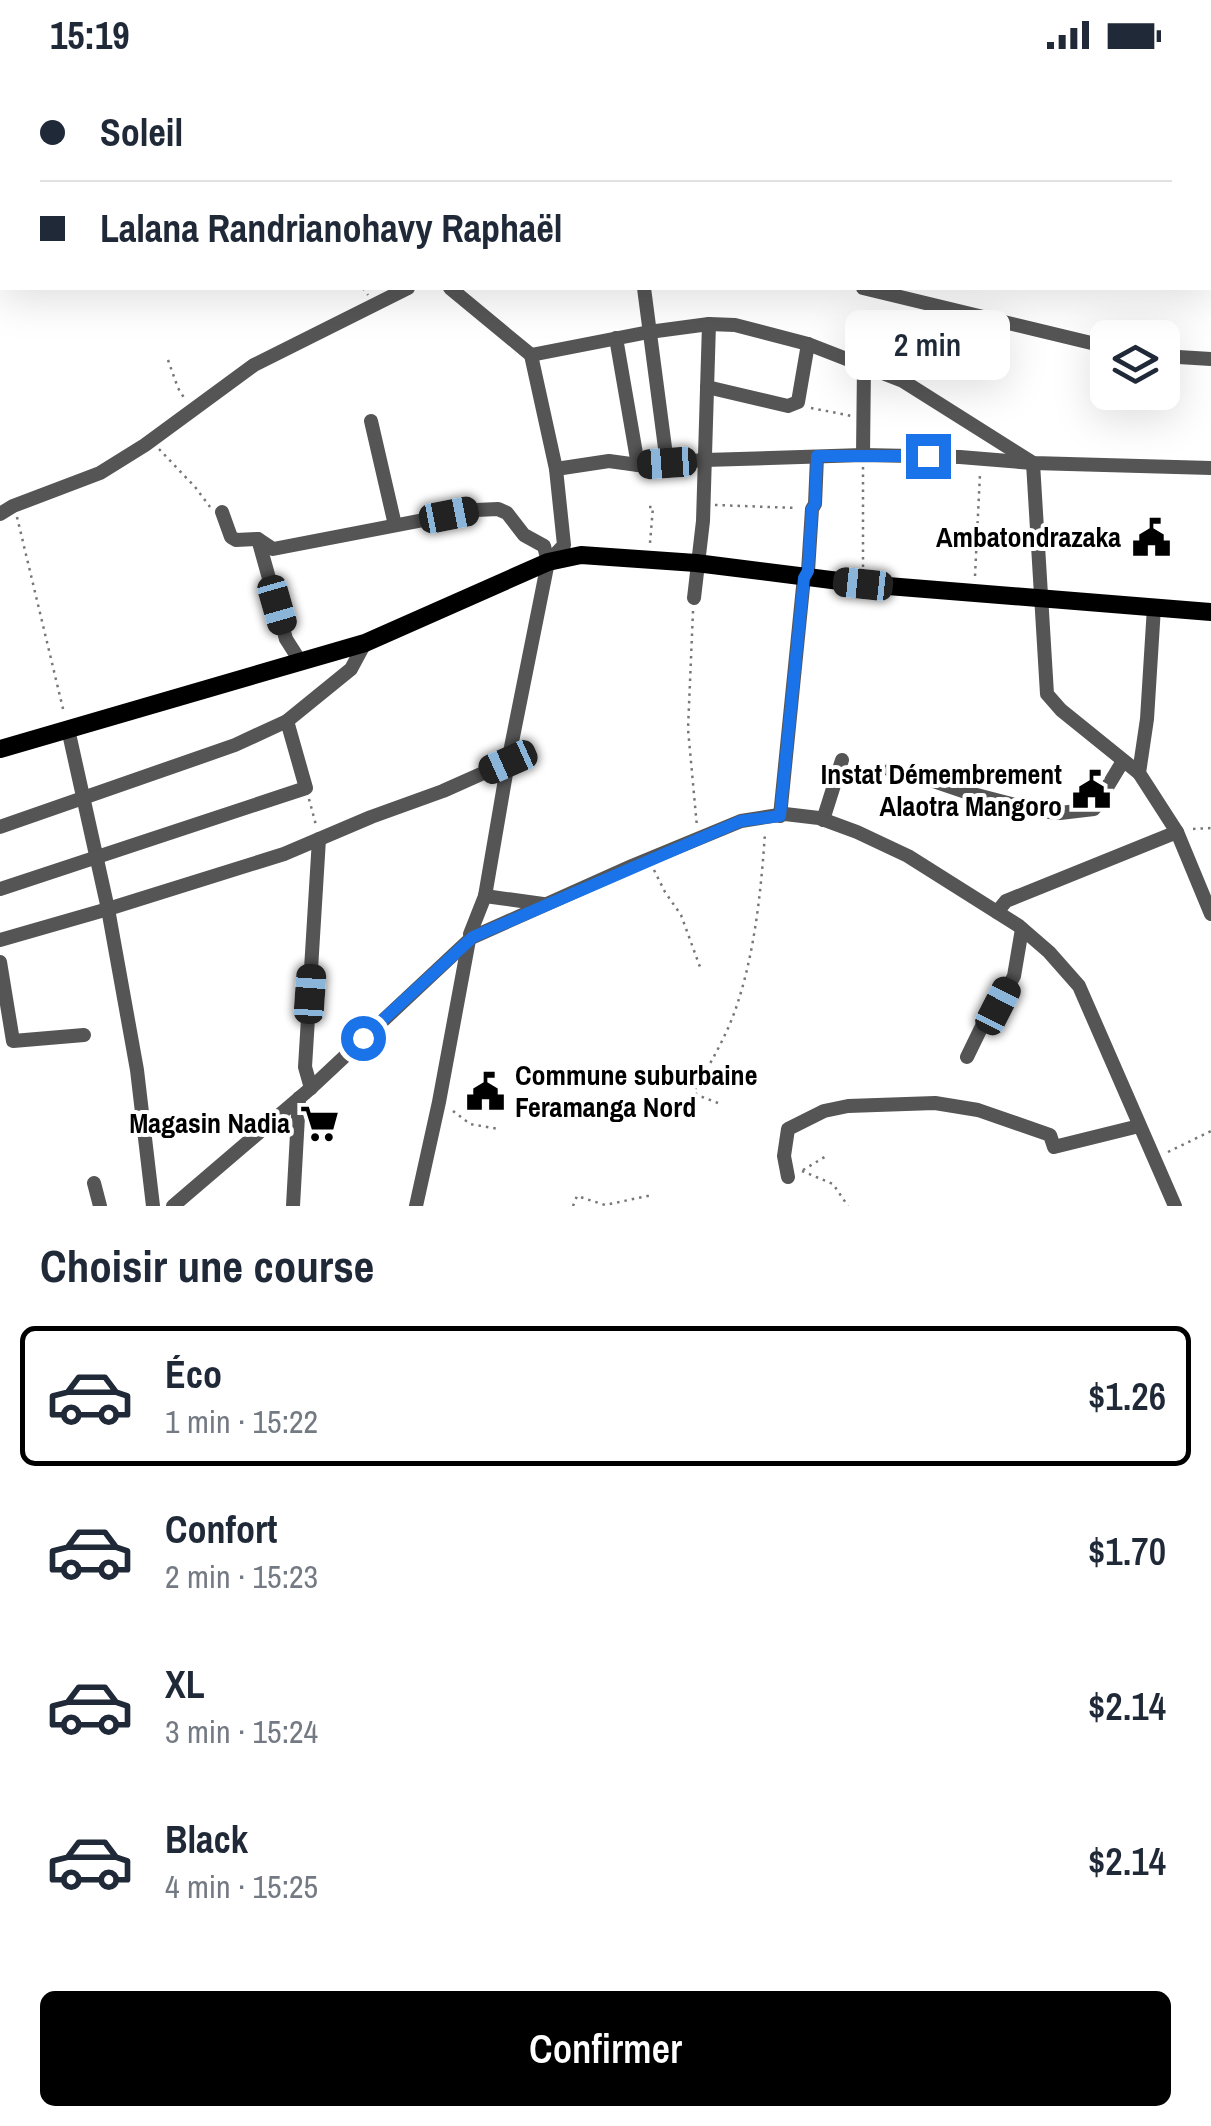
<!DOCTYPE html>
<html lang="fr">
<head>
<meta charset="utf-8">
<style>
	body { margin:0; font-family:"Archivo Narrow",sans-serif; background:#f2f2f3; color:#1f2937; height:100vh; display:flex; flex-direction:column; font-size:38px; white-space:nowrap }
	* { box-sizing:border-box; margin:0 }
	p { font-size:32px; color:#747a83 }
	.icon { flex:none; width:55px; height:55px; fill:none; stroke:currentColor; stroke-width:2; stroke-linecap:round; stroke-linejoin:round }
	.map { position:relative; height:1136px; overflow:hidden }
	.panel { display:flex; flex-direction:column; background:#fff; flex:1 }
	.panel>* { flex:none }
	.hud { position:absolute; left:0px; top:0px; width:1212px; height:220px; box-shadow:0 10px 40px #0002; display:grid; align-content:center; height:220px; padding:0 40px; background:#fff }
	.buttons { position:absolute; left:1090px; top:250px; display:grid; gap:20px }
	.buttons a { display:grid; place-items:center; width:90px; height:90px; border-radius:15px; background:#fff; box-shadow:0 10px 40px #0002; font-size:50px }
	.end { position:absolute; width:45px; height:45px; margin:-22px; border:12px solid #1a73e8; background:#fff; box-shadow:0 0 0 5px #fff }
	.from { border-radius:50% }
	.bubble { position:absolute; height:70px; border-radius:15px; background:#fff; box-shadow:0 10px 40px #0002; font-size:32px; font-weight:600; line-height:70px; text-align:center }
	.car { position:absolute; width:30px; height:60px; margin:-30px -15px; border-radius:12px; box-shadow:0 0 8px 2px #0007; background:linear-gradient(#222 24%,#8ab4d8 0 40%,#222 0 76%,#8ab4d8 0 86%,#222 0) }
	.hud b { display:flex; align-items:center; gap:35px; height:95px; font-size:38px }
	.hud b+b { border-top:2px solid #e0e1e3 }
	.hud i { width:25px; height:25px; background:#1f2937 }
	ul { padding:0; list-style:none }
	li { display:flex; align-items:center; gap:30px; height:140px; margin:0 20px 15px; padding:0 20px; border:5px solid transparent; border-radius:15px }
	li div { flex:1 }
	li b { display:block; font-size:38px }
	li em { font-style:normal; font-weight:600 }
	li.on { border-color:#000 }
	li>.icon { width:90px; height:90px; stroke-width:1.5 }
	h2 { padding:0 40px; font-size:45px; line-height:120px }
	.action { display:flex; gap:20px; margin-top:auto; padding:20px 40px }
	.action a { flex:1; height:115px; border-radius:15px; background:#000; color:#fff; font-size:40px; font-weight:600; line-height:115px; text-align:center }
	.status { display:flex; justify-content:space-between; align-items:center; height:70px; padding:0 50px; background:#fff; direction:ltr }
	.status svg { height:28px; fill:currentColor }
	.map>svg:first-child { display:block }
	.lines { fill:none; stroke-linecap:round; stroke-linejoin:round }
	.path { stroke:#777; stroke-width:2.5; stroke-dasharray:2.5 5; stroke-linecap:butt }
	.minor { stroke:#555; stroke-width:14 }
	.major { stroke:#000; stroke-width:18 }
	.route { stroke:#1a73e8; stroke-width:12 }
	.labels { text-anchor:middle; dominant-baseline:central; stroke-width:8; stroke-linejoin:round; paint-order:stroke }
	.poi-label { font-size:28px; font-weight:bold; fill:#000; stroke:#fff; text-anchor:end }
</style>
</head>
<body>
<div class="status"><b>15:19</b><svg viewBox="0 0 49 12"><path d="M0 12V9h3v3zM5 12V6h3v6zM10 12V3h3v9zM15 12V0h3v12zM26 1h20v11H26zM47 4h2v5h-2z"/></svg></div>
<div class="map">
<svg width="1211" height="1136" viewBox="0 0 1211 1136">
	<rect width="100%" height="100%" fill="#fff"/>
	<g class="lines">
		<g class="path">
			<path d="M284,0v2"/>
			<path d="M363,218l5,7"/>
			<path d="M168,290l10,28 8,13"/>
			<path d="M811,338l41,8"/>
			<path d="M159,379l36,38 15,20"/>
			<path d="M863,397v102"/>
			<path d="M715,435l82,3"/>
			<path d="M649,437h4l-3,36"/>
			<path d="M17,447l47,196"/>
			<path d="M975,506l5,-102"/>
			<path d="M693,541l-5,118 9,98"/>
			<path d="M309,729l7,26"/>
			<path d="M1193,759l18,-1"/>
			<path d="M654,800l11,22 16,23 19,52"/>
			<path d="M718,1033l-21,-8 -3,-4c16,-27 32,-54 42,-83 19,-56 25,-117 29,-175"/>
			<path d="M453,1041l17,13 29,5"/>
			<path d="M1168,1082l43,-21"/>
			<path d="M803,1100l25,-15"/>
			<path d="M802,1101l31,13 15,22"/>
			<path d="M573,1136l4,-10 28,9 47,-10"/>
		</g>
		<g class="minor">
			<path d="M450,218l81,67 25,114 8,76 -16,17"/>
			<path d="M644,218l23,175"/>
			<path d="M863,218l245,59"/>
			<path d="M616,268l22,127"/>
			<path d="M531,285l118,-23 60,-8 26,1 73,19 95,37 130,82 14,231 14,16 78,63"/>
			<path d="M1162,286l49,3"/>
			<path d="M707,317l81,19 10,-4 10,-58"/>
			<path d="M371,351l24,104"/>
			<path d="M863,385l1,-90"/>
			<path d="M556,399l53,-8 29,4 67,-5 158,-5 97,2 73,6 178,5"/>
			<path d="M222,442l9,25 5,3 22,-1 15,10 203,-39 22,-1 9,4 17,22 20,11 4,16 -40,200 -23,134 -15,38"/>
			<path d="M0,444l13,-8 87,-33 45,-28 109,-80 154,-77"/>
			<path d="M258,469l28,100 14,22"/>
			<path d="M694,528l9,-77 6,-197"/>
			<path d="M1154,537l-7,112 -8,54 38,59 34,82"/>
			<path d="M68,659l40,180 29,161 16,136"/>
			<path d="M890,700l29,6 50,17 69,18 22,2 34,-4 29,-48"/>
			<path d="M780,746l24,-239 4,-6 4,-62 3,-5 2,-47"/>
			<path d="M823,750l19,-60"/>
			<path d="M0,757l235,-82 52,-24 64,-52 14,-26"/>
			<path d="M0,819l306,-101 -19,-67"/>
			<path d="M485,826l58,8"/>
			<path d="M997,842l9,-11 171,-69"/>
			<path d="M473,867l159,-71 109,-45 44,-7 34,4 38,14 51,24 111,70 30,26 30,34 96,220"/>
			<path d="M0,870l108,-31 176,-55 87,-37 72,-26 65,-29"/>
			<path d="M0,892l13,79 71,-6"/>
			<path d="M967,987l19,-39 12,-12 16,-30 8,-47"/>
			<path d="M311,1018l-6,-21 14,-228"/>
			<path d="M788,1107l-4,-21 4,-27 36,-18 24,-5 87,-3 43,7 72,25 4,12 85,-21"/>
			<path d="M94,1113l6,23"/>
			<path d="M173,1136l138,-118 158,-148"/>
			<path d="M293,1136l6,-108"/>
			<path d="M416,1136l23,-104 30,-162"/>
		</g>
		<path class="major" d="M0,679l365,-106 183,-81 33,-7 115,8 167,21 348,28"/>
	</g>
	<g class="lines">
		<path class="route" d="M363,968l110,-101 247,-107 21,-9 39,-5 24,-238 4,-7 4,-62 3,-5 2,-48h111"/>
	</g>
	<defs>
		<symbol id="civic-bare" viewBox="-9 -9 18 18"><path d="M-.6-6.5H3V-4.5H.6V-3L4-1V1h2V6H-6V1h2V-1L-.6-3ZM-1.2 2.5V6h2.4V2.5Z" fill="#000" stroke="#fff" stroke-width="2.5" paint-order="stroke"/></symbol>
		<symbol id="supermarket-bare" viewBox="-9 -9 18 18"><path d="M-6-5.5h2.5l.6 2H6L4.5 2H-2.5L-4.4-4H-6ZM-1.5 3.2a1.3 1.3 0 1 0 .1 0ZM3 3.2a1.3 1.3 0 1 0 .1 0Z" fill="#000" stroke="#fff" stroke-width="2.5" paint-order="stroke"/></symbol>
	</defs>
	<g fill-rule="evenodd">
		<use href="#civic-bare" x="1124" y="440" width="55" height="55"/>
		<use href="#civic-bare" x="1064" y="692" width="55" height="55"/>
		<use href="#civic-bare" x="458" y="994" width="55" height="55"/>
		<use href="#supermarket-bare" x="292" y="1026" width="55" height="55"/>
	</g>
	<g class="labels">
		<g class="poi-label">
			<text x="1121" y="467">Ambatondrazaka</text>
			<text x="1062" y="704">Instat Démembrement<tspan x="1062" dy="32">Alaotra Mangoro</tspan></text>
			<text x="515" y="1005" text-anchor="start">Commune suburbaine<tspan x="515" dy="32">Feramanga Nord</tspan></text>
			<text x="290" y="1053">Magasin Nadia</text>
		</g>
	</g>
</svg>
<div class="buttons">
<a><svg class="icon" aria-label="layers" viewBox="0 0 24 24"><path d="M12 4l9 5-9 5-9-5zM3 14l9 5 9-5"/></svg></a>
</div>
<i class="end from" style="left:363px;top:968px"></i>
<i class="end" style="left:928px;top:386px"></i>
<div class="bubble" style="left:845px;top:240px;width:165px">2 min</div>
<i class="car" style="left:667px;top:393px;rotate:266deg"></i>
<i class="car" style="left:449px;top:445px;rotate:79deg"></i>
<i class="car" style="left:863px;top:514px;rotate:276deg"></i>
<i class="car" style="left:277px;top:535px;rotate:164deg"></i>
<i class="car" style="left:508px;top:692px;rotate:246deg"></i>
<i class="car" style="left:310px;top:924px;rotate:4deg"></i>
<i class="car" style="left:998px;top:936px;rotate:27deg"></i>
<div class="hud">
<b><i class="from"></i>Soleil</b>
<b><i></i>Lalana Randrianohavy Raphaël</b>
</div>
</div>
<section class="panel">
<h2>Choisir une course</h2>
<ul>
<li class="on"><svg class="icon" aria-label="car" viewBox="0 0 24 24"><path d="M5 17H2v-5l4-1 3-4h7l3 4 3 1v5h-3M9 17h6M6 11h13"/><circle cx="7" cy="17" r="2"/><circle cx="17" cy="17" r="2"/></svg><div><b>Éco</b><p>1 min · 15:22</p></div><em>$1.26</em></li>
<li><svg class="icon" aria-label="car" viewBox="0 0 24 24"><path d="M5 17H2v-5l4-1 3-4h7l3 4 3 1v5h-3M9 17h6M6 11h13"/><circle cx="7" cy="17" r="2"/><circle cx="17" cy="17" r="2"/></svg><div><b>Confort</b><p>2 min · 15:23</p></div><em>$1.70</em></li>
<li><svg class="icon" aria-label="car" viewBox="0 0 24 24"><path d="M5 17H2v-5l4-1 3-4h7l3 4 3 1v5h-3M9 17h6M6 11h13"/><circle cx="7" cy="17" r="2"/><circle cx="17" cy="17" r="2"/></svg><div><b>XL</b><p>3 min · 15:24</p></div><em>$2.14</em></li>
<li><svg class="icon" aria-label="car" viewBox="0 0 24 24"><path d="M5 17H2v-5l4-1 3-4h7l3 4 3 1v5h-3M9 17h6M6 11h13"/><circle cx="7" cy="17" r="2"/><circle cx="17" cy="17" r="2"/></svg><div><b>Black</b><p>4 min · 15:25</p></div><em>$2.14</em></li>
</ul>
<div class="action"><a>Confirmer</a></div>
</section>
</body>
</html>
